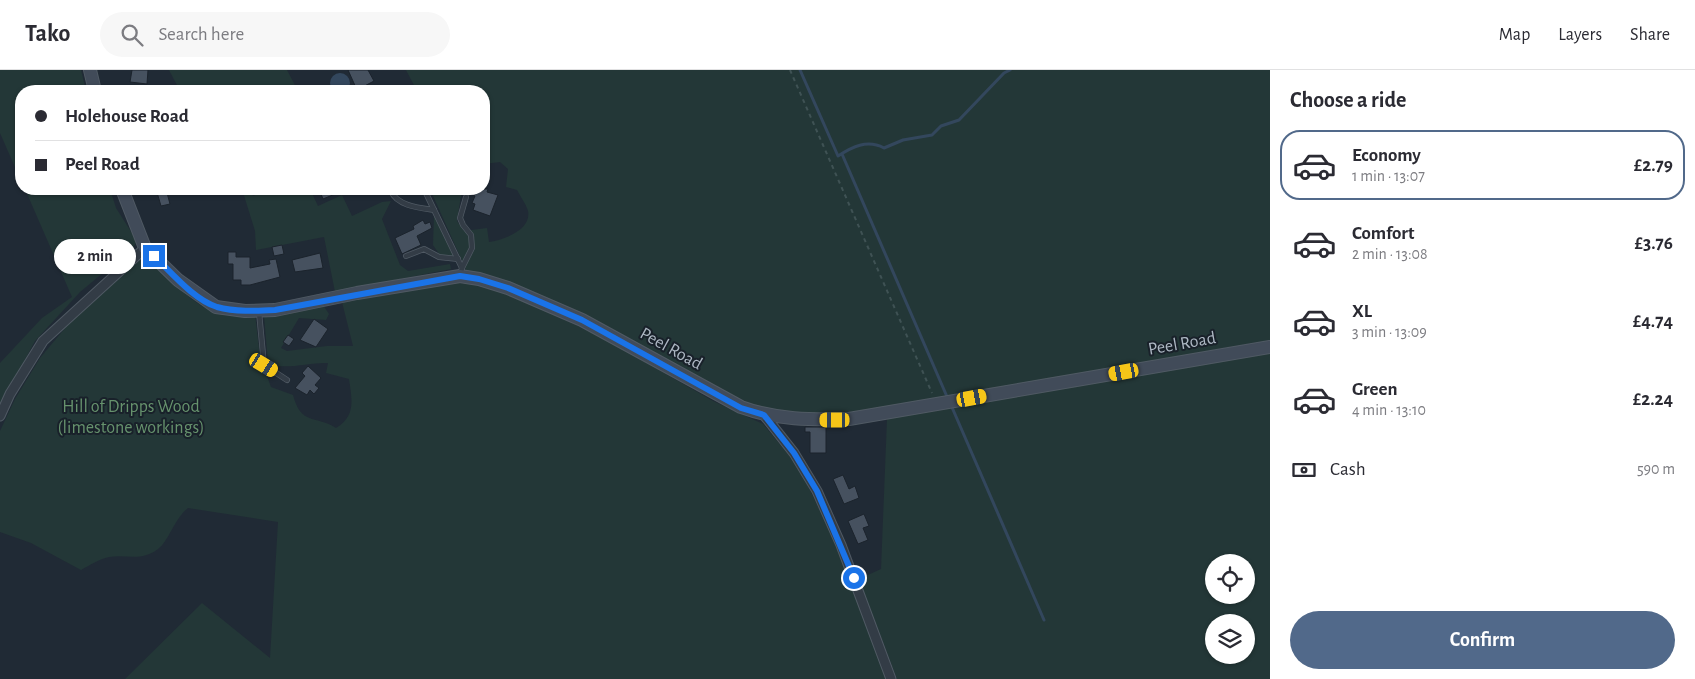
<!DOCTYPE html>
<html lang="en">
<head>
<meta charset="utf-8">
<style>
	body { margin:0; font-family:"Alegreya Sans",sans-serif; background:#f7f7f7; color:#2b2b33; height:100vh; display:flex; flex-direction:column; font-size:19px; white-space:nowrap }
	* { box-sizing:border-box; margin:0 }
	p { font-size:16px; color:#7c7c81 }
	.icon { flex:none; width:28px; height:28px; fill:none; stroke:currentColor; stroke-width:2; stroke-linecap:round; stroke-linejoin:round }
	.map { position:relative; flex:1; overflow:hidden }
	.drawer { display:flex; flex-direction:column; background:#fff; width:425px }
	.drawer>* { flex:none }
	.guide { position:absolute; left:15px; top:15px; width:475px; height:110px; border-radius:20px; box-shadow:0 1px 4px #0004; display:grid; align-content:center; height:110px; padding:0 20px; background:#fff }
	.tools { position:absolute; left:1205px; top:484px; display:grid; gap:10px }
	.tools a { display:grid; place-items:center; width:50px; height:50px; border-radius:50%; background:#fff; box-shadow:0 1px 4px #0004; font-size:25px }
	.end { position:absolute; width:22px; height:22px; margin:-11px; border:6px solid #1a73e8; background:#fff; box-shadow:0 0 0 2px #fff }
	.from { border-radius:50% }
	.bubble { position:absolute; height:35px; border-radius:18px; background:#fff; box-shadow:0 1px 4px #0004; font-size:16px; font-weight:600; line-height:35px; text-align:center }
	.car { position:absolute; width:15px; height:30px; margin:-15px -8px; border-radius:6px; box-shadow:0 0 4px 1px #0007; background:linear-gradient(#f5c518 24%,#345 0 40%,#f5c518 0 76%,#345 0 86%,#f5c518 0) }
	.guide b { display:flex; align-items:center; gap:18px; height:48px; font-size:19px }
	.guide b+b { border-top:1px solid #e1e1e2 }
	.guide i { width:12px; height:12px; background:#2b2b33 }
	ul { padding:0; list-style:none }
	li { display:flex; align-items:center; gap:15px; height:70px; margin:0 10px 8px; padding:0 10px; border:2px solid transparent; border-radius:20px }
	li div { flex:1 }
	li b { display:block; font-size:19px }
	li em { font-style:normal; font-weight:600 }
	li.active { border-color:#51698a }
	li>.icon { width:45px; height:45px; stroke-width:1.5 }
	h2 { padding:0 20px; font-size:22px; line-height:60px }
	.pay { display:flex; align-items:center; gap:12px; height:55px; padding:0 20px; font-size:19px }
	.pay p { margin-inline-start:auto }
	.cta { display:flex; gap:10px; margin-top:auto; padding:10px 20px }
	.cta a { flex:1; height:58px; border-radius:30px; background:#51698a; color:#fff; font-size:20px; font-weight:600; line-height:58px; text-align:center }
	header { display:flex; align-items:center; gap:30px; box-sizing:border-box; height:70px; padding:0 25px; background:#fff; border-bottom:1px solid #e1e1e2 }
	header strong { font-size:24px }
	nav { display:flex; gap:28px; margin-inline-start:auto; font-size:18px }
	.search { width:350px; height:45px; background:#f7f7f7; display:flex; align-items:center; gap:12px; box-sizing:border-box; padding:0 18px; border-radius:28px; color:#7c7c81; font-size:19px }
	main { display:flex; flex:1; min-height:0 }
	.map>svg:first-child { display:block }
	.green { fill:#233737; fill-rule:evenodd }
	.water { fill:#33475d }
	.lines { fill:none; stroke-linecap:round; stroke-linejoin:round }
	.stream { stroke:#33475d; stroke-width:3 }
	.building { fill:#46515f; stroke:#1b232c }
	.lane-casing { stroke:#505a64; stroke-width:6 }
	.street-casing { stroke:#505a64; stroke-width:11 }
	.secondary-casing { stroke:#505a64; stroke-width:14 }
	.path { stroke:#3f5254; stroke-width:2; stroke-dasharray:4 4; stroke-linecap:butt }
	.lane { stroke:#333c46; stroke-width:4.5 }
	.street { stroke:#333c46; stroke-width:9 }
	.secondary { stroke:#414b59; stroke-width:12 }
	.route { stroke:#1a73e8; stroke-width:6 }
	.labels { text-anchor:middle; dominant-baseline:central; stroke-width:4; stroke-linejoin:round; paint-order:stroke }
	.street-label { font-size:18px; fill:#adb7c3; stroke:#19212a }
	.park-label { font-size:18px; fill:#66926d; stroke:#19212a }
</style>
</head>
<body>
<header>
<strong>Tako</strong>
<div class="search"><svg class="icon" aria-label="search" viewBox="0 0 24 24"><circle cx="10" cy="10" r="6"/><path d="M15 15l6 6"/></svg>Search here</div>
<nav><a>Map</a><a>Layers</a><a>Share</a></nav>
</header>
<main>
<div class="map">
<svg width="1270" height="609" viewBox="0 0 1270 609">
	<rect width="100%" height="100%" fill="#202a35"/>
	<g class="green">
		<path d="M0,0h81l5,21h-65v90l-21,-48z"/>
		<path d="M169,0h118l11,21h-118z"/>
		<path d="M406,0h864v270l-428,75 -42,-1 -40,-6 -293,-136 -37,-83h32l-5,32 7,10 23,-3 2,14c14,-2 43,-12 39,-31 -2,-7 -8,-15 -11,-21l-11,-3 2,-18 -8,-7 -16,2v-73h-67z"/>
		<path d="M25,119h85l6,19 21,33 -4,7 -53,44 -45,49 -35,65v-43l42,-45 30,-21z"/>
		<path d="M242,119h7l4,7 17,-7h40l8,17 24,-11 10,21 30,-14 9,-1 -9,18 18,46 8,6 42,-7 1,5 -116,23 -11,-55 -68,13 -1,-19z"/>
		<path d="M434,145l21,42 -13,1 -9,-13z"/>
		<path d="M142,188h6c22,21 45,49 75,57 10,2 22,-1 32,-1l5,43 11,30 22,8c8,31 23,20 43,33 20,-12 16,-28 13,-49l-23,-6 2,-10c-18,-1 -46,8 -60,0l-4,-47 59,-11 6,9 -3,6 -27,-2 -18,30 6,3 40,-5h26l-11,-44 106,-20 22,2 38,10 88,40 117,67 50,23 36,43 38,79 49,133h-761l77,-76 68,55 8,-136 -90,-14c-14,11 -19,33 -30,41 -17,13 -31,5 -49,8 -10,2 -19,8 -28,13l-50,-27 -31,-11v-101l15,-32 25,-41 26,-31z"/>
		<path d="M1270,283v326h-373l-38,-100 22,-10 6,-150zM1214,492h32v33h-32zM1214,552h32v33h-32z"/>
	</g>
	<circle class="water" cx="340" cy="13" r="10"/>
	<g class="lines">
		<g class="stream">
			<path d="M800,0l38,86c14,-9 29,-17 46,-8l19,-8 29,-5 9,-9 18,-6 45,-47 6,-3"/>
			<path d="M842,84l106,245"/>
			<path d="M951,335l93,215"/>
		</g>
	</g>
	<g class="building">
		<path d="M132,0h16l-1,14 -17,-2z"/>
		<path d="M348,0h20l6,11 -17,9z"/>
		<path d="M156,119h10l4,15 -9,2z"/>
		<path d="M319,119h28l-24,10z"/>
		<path d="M461,119h27l-1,3 11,3 -8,21 -17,-6 2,-6 -3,-1 3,-7z"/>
		<path d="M423,150l2,4 5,-2 2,6 -15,8 4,9 -19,9 -7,-16 19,-9 -1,-3z"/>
		<path d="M282,175l2,9 -10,2 -2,-9z"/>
		<path d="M228,182h8v5h14v11l20,-4 -1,-4 7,-1 4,18 -30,8h-9v-5h-8v-16h-5z"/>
		<path d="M320,183l3,15 -28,4 -3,-12z"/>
		<path d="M314,249l14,10 -12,18 -16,-7z"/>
		<path d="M288,265l6,4 -5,7 -6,-4z"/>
		<path d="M308,296l13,12 -6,7 4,3 -5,6 -4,-4 -3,5 -12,-7 10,-12 -3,-3z"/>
		<path d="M805,357h21v26h-16v-21h-5z"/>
		<path d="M843,405l6,14 6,-3 4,12 -15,6 -11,-25z"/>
		<path d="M864,444l5,12 -6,2 5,12 -10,4 -10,-23z"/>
	</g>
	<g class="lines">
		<defs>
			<g id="lane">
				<path d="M424,119l38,79 -2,7"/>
				<path d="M391,121c6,15 29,17 43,19"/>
				<path d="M406,186l18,-7 15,8 19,2"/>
				<path d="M462,198l10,-20 -1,-13 -8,-10 -3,-7 6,-21"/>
				<path d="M259,242l5,53 23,15"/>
			</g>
			<g id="street">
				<path d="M764,345l30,38 23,38 24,54 50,134"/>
				<path d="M0,346l10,-22 33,-53 102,-93"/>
			</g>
			<g id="secondary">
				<path d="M90,0l5,21"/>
				<path d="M122,119l23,59 33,32 38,27 29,4 30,-1 82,-17 103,-17 19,3 29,9 74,32 159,87c35,13 71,13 108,12l421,-72"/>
			</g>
		</defs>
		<use href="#lane" class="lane-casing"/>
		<use href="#street" class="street-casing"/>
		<use href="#secondary" class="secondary-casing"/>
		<path class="path" d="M790,0l142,323"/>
		<use href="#lane" class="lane"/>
		<use href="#street" class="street"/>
		<use href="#secondary" class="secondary"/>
	</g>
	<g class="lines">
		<path class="route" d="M154,186c17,16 40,44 63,51 18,5 39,4 58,3l185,-34 19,3 29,9 74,32 159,88 23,7 30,38 23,38 37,87"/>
	</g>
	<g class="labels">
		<g class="street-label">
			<text transform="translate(1182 274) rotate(-10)">Peel Road</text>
			<text transform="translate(671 279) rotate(29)">Peel Road</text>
		</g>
		<g class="park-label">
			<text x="131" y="337">Hill of Dripps Wood<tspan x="131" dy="21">(limestone workings)</tspan></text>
		</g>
	</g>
</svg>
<div class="tools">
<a><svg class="icon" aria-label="locate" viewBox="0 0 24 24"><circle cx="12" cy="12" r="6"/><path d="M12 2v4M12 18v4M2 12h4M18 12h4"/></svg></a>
<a><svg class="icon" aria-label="layers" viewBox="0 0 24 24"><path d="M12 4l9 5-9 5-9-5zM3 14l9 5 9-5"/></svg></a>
</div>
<i class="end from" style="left:854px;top:508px"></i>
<i class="end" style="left:154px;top:186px"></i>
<div class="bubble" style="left:54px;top:169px;width:82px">2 min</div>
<i class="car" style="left:264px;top:295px;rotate:121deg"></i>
<i class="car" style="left:1124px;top:302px;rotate:260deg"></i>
<i class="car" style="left:972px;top:328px;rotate:80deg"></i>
<i class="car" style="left:835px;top:350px;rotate:270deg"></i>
<div class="guide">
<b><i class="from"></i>Holehouse Road</b>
<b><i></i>Peel Road</b>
</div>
</div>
<section class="drawer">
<h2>Choose a ride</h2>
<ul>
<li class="active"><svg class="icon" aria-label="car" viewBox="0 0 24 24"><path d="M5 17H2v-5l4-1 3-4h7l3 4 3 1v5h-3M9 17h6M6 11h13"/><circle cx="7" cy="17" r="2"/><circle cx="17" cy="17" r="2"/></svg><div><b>Economy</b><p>1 min · 13:07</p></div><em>£2.79</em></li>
<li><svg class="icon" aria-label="car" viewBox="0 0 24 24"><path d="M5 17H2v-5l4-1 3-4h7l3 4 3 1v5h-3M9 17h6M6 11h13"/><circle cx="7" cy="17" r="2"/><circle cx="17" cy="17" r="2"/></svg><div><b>Comfort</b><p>2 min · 13:08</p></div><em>£3.76</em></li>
<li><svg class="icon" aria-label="car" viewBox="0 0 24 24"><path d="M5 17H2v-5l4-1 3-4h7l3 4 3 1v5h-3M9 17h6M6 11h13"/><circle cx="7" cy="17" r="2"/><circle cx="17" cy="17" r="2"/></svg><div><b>XL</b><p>3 min · 13:09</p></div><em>£4.74</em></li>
<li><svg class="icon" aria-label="car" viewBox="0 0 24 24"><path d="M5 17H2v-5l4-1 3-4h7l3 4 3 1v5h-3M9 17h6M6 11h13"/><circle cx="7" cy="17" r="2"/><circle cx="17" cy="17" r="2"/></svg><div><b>Green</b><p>4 min · 13:10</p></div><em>£2.24</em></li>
</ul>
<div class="pay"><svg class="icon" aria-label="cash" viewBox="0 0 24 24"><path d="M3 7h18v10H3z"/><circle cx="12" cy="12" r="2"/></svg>Cash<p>590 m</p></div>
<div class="cta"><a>Confirm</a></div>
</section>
</main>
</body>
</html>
